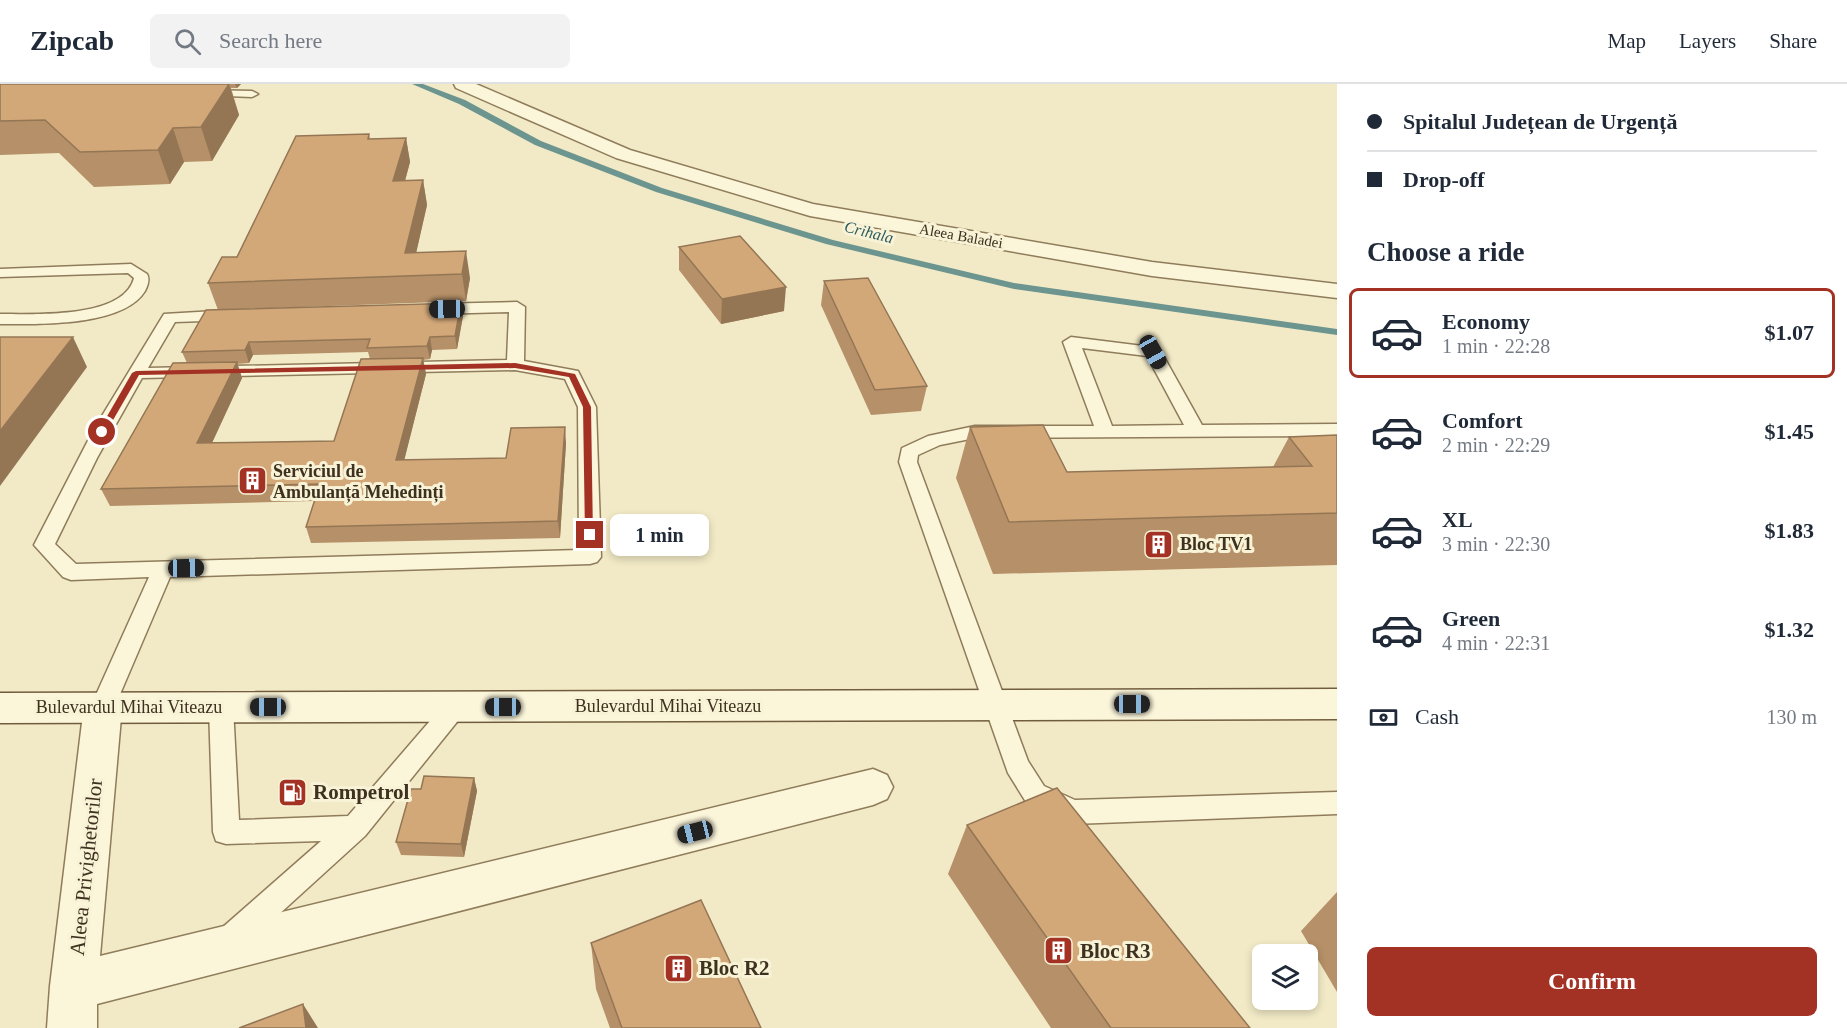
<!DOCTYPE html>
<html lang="en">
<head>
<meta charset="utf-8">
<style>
	body { margin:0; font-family:Georgia,serif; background:#f2f2f3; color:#1f2937; height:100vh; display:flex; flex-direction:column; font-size:22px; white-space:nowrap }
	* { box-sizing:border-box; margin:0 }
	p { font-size:20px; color:#747a83 }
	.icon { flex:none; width:33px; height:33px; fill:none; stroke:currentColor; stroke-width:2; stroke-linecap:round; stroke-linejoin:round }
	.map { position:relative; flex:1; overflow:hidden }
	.sheet { display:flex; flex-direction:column; background:#fff; width:510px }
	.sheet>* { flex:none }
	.hud { display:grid; align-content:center; height:132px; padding:0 30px; background:#fff }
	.tools { position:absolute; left:1252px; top:860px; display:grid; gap:12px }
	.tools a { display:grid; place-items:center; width:66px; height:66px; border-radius:9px; background:#fff; box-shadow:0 3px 9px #0003; font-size:30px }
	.end { position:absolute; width:27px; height:27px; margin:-14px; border:8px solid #a33225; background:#fff; box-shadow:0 0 0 3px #fff }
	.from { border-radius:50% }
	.bubble { position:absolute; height:42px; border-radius:9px; background:#fff; box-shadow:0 3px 9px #0003; font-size:20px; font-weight:600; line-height:42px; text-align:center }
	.car { position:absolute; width:18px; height:36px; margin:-18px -9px; border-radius:8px; box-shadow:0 0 4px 2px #0007; background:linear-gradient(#222 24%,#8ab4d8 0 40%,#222 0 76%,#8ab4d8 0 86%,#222 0) }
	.hud b { display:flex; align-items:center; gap:21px; height:57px; font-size:22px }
	.hud b+b { border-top:2px solid #e0e1e3 }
	.hud i { width:15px; height:15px; background:#1f2937 }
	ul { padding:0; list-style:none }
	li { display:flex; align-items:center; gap:18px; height:90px; margin:0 12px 9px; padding:0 18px; border:3px solid transparent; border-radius:9px }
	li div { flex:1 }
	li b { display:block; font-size:22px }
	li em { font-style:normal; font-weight:600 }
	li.current { border-color:#a33225 }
	li>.icon { width:54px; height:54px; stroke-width:1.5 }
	h2 { padding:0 30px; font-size:27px; line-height:72px }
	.pay { display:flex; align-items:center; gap:15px; height:66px; padding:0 30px; font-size:22px }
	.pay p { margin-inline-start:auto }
	.primary-button { display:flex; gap:12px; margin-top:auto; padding:12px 30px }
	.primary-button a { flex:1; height:69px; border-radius:9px; background:#a33225; color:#fff; font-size:24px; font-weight:600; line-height:69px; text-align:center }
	header { display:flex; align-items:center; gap:36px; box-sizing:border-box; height:84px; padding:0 30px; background:#fff; border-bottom:2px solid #e0e1e3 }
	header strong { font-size:28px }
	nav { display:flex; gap:33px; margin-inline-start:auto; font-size:21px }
	.search { width:420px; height:54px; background:#f2f2f3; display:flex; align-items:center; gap:15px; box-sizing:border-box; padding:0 21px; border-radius:9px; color:#747a83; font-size:22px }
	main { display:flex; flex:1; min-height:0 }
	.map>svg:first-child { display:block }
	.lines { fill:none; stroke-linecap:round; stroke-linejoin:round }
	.stream { fill:#6d958f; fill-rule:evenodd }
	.service-casing { stroke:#8f7c5a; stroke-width:3 }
	.minor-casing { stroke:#8f7c5a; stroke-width:3 }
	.secondary-casing { stroke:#715d3d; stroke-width:3 }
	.service { fill:#fbf5da; fill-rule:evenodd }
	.minor { fill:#fbf5da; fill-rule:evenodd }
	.secondary { fill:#fbf5da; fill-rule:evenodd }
	.wall { fill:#b59068; fill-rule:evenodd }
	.shaded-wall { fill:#947655 }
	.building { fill:#d3a879; stroke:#947655; stroke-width:1.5 }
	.route { fill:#a33225 }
	.labels { text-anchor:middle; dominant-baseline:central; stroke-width:6; stroke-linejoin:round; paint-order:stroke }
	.far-street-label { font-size:15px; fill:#3e311f; stroke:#f8f2d6 }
	.far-water-label { font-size:16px; font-style:italic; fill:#2d5d5f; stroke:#f8f2d6 }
	.poi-label { font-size:18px; font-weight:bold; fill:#3e311f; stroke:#f8f2d6; text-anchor:start }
	.street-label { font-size:18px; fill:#3e311f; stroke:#f8f2d6 }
	.near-poi-label { font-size:21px; font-weight:bold; fill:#3e311f; stroke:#f8f2d6; text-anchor:start }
	.near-street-label { font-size:21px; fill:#3e311f; stroke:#f8f2d6 }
</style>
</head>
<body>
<header>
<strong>Zipcab</strong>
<div class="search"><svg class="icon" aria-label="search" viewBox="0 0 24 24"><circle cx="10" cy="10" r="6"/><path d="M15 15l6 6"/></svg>Search here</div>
<nav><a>Map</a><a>Layers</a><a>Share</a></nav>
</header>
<main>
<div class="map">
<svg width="1337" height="944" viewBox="0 0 1337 944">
	<rect width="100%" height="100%" fill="#f2eac6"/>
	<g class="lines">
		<path class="stream" d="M412,0h11l42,16 76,41 121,47 171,52 181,43 323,46v6l-323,-46 -188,-45 -170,-52 -121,-47 -76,-41z"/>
		<defs>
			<g id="service">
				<path d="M204,6l48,1 6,3 -6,3 -52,-2 -1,-2z"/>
				<path d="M131,180l16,10c3,5 1,11 -2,17 -22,36 -108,33 -145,33v-10c34,0 124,5 134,-36l-6,-5 -128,4v-8z"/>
				<path d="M517,218l8,5 -1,54 54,10 18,36 5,150 -4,5 -7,2 -420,13 -58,136 -9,3 -9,-3 -3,-7 58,-129 -78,3 -8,-3 -29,-32 60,-116 70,-115 68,-4 8,5 -8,5 -57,2 -27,46 359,-8 2,-48 -75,2 -8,-5 8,-5zM515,286l50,9 13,28 1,143 -503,14 -21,-20 42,-86 45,-80z"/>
				<path d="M1071,253l88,11 43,77 135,-1v12l-362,2 -35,7 -22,10 -1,7 111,299 16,25 31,14 262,-8v22l-264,10 -47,-22 -18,-29 -109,-311 3,-14 26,-12 47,-10h119l-31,-84zM1082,264l65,8 37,69 -72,1z"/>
				<path d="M221,613l9,3 3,7 6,113 109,-4 100,-116 9,-3 9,3 3,7 -104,129 -122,111 -10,4 -10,-4 -5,-10 5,-10 98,-86 -95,3 -10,-3 -3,-9 -4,-125 3,-7z"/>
			</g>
			<g id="minor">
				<path d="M454,0h22l154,66 183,54 339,58 185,22v14l-185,-22 -342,-60 -194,-58 -160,-70z"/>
				<path d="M103,607l13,4 6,11 -22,250 773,-187 14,6 6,12 -6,12 -14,6 -776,199v24h-50l3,-42 34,-280 6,-11z"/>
			</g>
			<path id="secondary" d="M1337,605v30l-1337,4v-30z"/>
		</defs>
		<use href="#service" class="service-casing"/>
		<use href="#minor" class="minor-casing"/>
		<use href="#secondary" class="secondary-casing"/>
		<use href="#service" class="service"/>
		<use href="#minor" class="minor"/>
		<use href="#secondary" class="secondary"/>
	</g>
	<g class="wall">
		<path d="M0,0h241l-4,4h-6l8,27 -27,46 -28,1 -14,22 -76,3 -35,-34 -59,2z"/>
		<path d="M369,50l1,5 36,-1 4,24 -5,19 18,-1 4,25 -11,47 54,26 -4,23 -248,9 -10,-27z"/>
		<path d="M679,163l105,64 -63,13 -42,-54z"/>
		<path d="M824,197l103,105 -6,25 -50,4 -50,-110z"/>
		<path d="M206,226l257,6 -6,33 -25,1 -2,9 -7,1 3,14 -22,86 102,-2 60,-15 -6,95 -249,5 -5,-16 8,-26 -204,5 -9,-17 86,-126 -5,-11zM368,268l2,7 -36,82 -122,2 30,-65 -5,-14 12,-1 4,-8z"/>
		<path d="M970,343l97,45 206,-5 16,-30 48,-2v130l-344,9 -37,-96z"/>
		<path d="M474,694l3,13 -13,66 -63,-2 -5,-13 25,-53z"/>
		<path d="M967,741l283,203h-199l-103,-154z"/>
		<path d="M1337,808v100l-36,-61z"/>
		<path d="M591,859l170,85h-151l-14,-39z"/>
	</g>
	<g class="shaded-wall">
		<path d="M229,0l10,31 -27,46 -11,-34z"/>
		<path d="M235,0h6l-4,4z"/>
		<path d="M173,44l11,34 -14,22 -12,-34z"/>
		<path d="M406,54l4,24 -12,44 -5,-25z"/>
		<path d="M423,96l4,25 -16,71 -6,-23z"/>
		<path d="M466,167l4,27 -4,23 -4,-27z"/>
		<path d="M786,203l-2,24 -63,13 1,-25z"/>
		<path d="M461,219l2,13 -6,33 -2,-13z"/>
		<path d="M73,253l14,30 -87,119v-55z"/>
		<path d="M430,253l2,13 -2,9 -3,-13z"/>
		<path d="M249,258l4,13 -4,8 -4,-13z"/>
		<path d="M423,274l3,16 -26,103 -4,-17z"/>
		<path d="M237,278l5,16 -38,82 -7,-17z"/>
		<path d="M565,343l1,16 -6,95 -2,-17z"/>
		<path d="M474,694l3,13 -13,66 -3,-13z"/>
		<path d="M303,920l15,24h-12z"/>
	</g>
	<g class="building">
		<path d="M0,0h229l-28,43 -28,1 -15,22 -78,2 -35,-32 -45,1z"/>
		<path d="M369,50l-1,5 38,-1 -13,43 30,-1 -18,73 61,-2 -4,23 -254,9 14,-26h15l59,-121z"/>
		<path d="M740,152l46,51 -64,12 -43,-52z"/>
		<path d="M868,194l59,108 -52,4 -51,-109z"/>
		<path d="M461,219l-6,33 -25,1 -3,9 -60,2 3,-9 -121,3 -4,8 -63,2 24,-42z"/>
		<path d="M0,253h73l-73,94z"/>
		<path d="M423,274l-27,102 110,-2 5,-30 54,-1 -7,94 -252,6 14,-43 -219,5 72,-126 64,-1 -40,81 137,-2 27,-82z"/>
		<path d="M1043,341l24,47 245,-6 -23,-29 48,-2v78l-328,9 -39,-95z"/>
		<path d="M424,692l50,2 -13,66 -65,-2 15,-53h10z"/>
		<path d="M1057,704l193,240h-139l-144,-203z"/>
		<path d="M701,816l60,128h-139l-31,-85z"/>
		<path d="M303,920l3,24h-67z"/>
	</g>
	<path class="route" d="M515,279l60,11 16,33 2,130h-6l-2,-2 -2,-128 -14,-30 -54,-9 -376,7 -34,59 -7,-2 34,-59 4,-2z"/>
	<defs>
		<symbol id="building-square" viewBox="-11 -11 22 22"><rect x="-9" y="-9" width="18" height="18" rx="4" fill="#a33225" stroke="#f8f2d6"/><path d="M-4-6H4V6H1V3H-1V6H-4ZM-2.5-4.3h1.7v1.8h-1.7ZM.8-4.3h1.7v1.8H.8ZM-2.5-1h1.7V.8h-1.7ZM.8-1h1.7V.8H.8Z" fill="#fff"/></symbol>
		<symbol id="fuel-square" viewBox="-11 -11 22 22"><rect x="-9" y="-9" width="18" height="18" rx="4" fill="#a33225" stroke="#f8f2d6"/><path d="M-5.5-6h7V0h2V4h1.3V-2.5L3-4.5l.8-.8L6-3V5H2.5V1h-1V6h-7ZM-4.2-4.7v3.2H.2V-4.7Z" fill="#fff"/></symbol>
	</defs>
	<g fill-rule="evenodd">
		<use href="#building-square" x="236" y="380" width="33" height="33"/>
		<use href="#building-square" x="1142" y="444" width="33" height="33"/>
		<use href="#fuel-square" x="276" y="692" width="33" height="33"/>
		<use href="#building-square" x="1042" y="850" width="33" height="33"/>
		<use href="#building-square" x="662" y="868" width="33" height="33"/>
	</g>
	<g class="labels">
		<g class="far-street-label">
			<text transform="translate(961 152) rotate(10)">Aleea Baladei</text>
		</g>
		<g class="far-water-label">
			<text transform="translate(869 148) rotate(14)">Crihala</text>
		</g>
		<g class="poi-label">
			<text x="273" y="387">Serviciul de<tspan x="273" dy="21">Ambulanță Mehedinți</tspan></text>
			<text x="1180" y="460">Bloc TV1</text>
		</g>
		<g class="street-label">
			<text x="668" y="622">Bulevardul Mihai Viteazu</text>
			<text x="129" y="623">Bulevardul Mihai Viteazu</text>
		</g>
		<g class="near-poi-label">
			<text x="313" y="708">Rompetrol</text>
			<text x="1080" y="867">Bloc R3</text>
			<text x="699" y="884">Bloc R2</text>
		</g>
		<g class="near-street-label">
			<text transform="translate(86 783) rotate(-84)">Aleea Privighetorilor</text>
		</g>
	</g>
</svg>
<div class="tools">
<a><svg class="icon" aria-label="layers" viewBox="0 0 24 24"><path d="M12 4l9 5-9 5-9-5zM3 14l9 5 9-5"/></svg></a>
</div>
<i class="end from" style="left:102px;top:348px"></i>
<i class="end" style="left:590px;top:451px"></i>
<div class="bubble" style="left:610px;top:430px;width:99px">1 min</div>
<i class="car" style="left:447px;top:225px;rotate:269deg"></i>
<i class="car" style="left:1153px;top:268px;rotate:151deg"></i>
<i class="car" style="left:186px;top:484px;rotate:89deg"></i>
<i class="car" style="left:1132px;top:620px;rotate:90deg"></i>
<i class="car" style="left:268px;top:623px;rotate:270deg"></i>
<i class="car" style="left:503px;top:623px;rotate:270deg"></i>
<i class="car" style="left:695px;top:748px;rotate:256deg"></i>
</div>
<section class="sheet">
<div class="hud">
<b><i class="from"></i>Spitalul Județean de Urgență</b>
<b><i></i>Drop-off</b>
</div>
<h2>Choose a ride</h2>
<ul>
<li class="current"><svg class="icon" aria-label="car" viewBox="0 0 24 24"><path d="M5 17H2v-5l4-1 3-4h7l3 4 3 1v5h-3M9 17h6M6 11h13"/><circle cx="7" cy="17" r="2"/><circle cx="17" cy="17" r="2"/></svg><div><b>Economy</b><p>1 min · 22:28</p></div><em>$1.07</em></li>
<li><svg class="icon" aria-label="car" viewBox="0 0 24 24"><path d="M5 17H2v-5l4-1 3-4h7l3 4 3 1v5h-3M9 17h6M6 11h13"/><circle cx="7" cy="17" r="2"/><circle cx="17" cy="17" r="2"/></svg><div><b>Comfort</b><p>2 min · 22:29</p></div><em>$1.45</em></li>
<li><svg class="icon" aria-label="car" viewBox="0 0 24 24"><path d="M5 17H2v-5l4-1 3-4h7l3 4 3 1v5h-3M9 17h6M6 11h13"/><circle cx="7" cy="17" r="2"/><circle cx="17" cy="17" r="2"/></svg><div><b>XL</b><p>3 min · 22:30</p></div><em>$1.83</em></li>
<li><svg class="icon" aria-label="car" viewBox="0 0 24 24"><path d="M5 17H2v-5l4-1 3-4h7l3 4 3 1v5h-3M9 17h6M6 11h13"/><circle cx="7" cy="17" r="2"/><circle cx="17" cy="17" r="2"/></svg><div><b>Green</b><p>4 min · 22:31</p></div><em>$1.32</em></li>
</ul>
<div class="pay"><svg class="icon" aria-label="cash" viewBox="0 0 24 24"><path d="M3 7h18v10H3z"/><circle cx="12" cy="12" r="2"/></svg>Cash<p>130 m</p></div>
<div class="primary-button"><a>Confirm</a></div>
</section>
</main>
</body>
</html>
